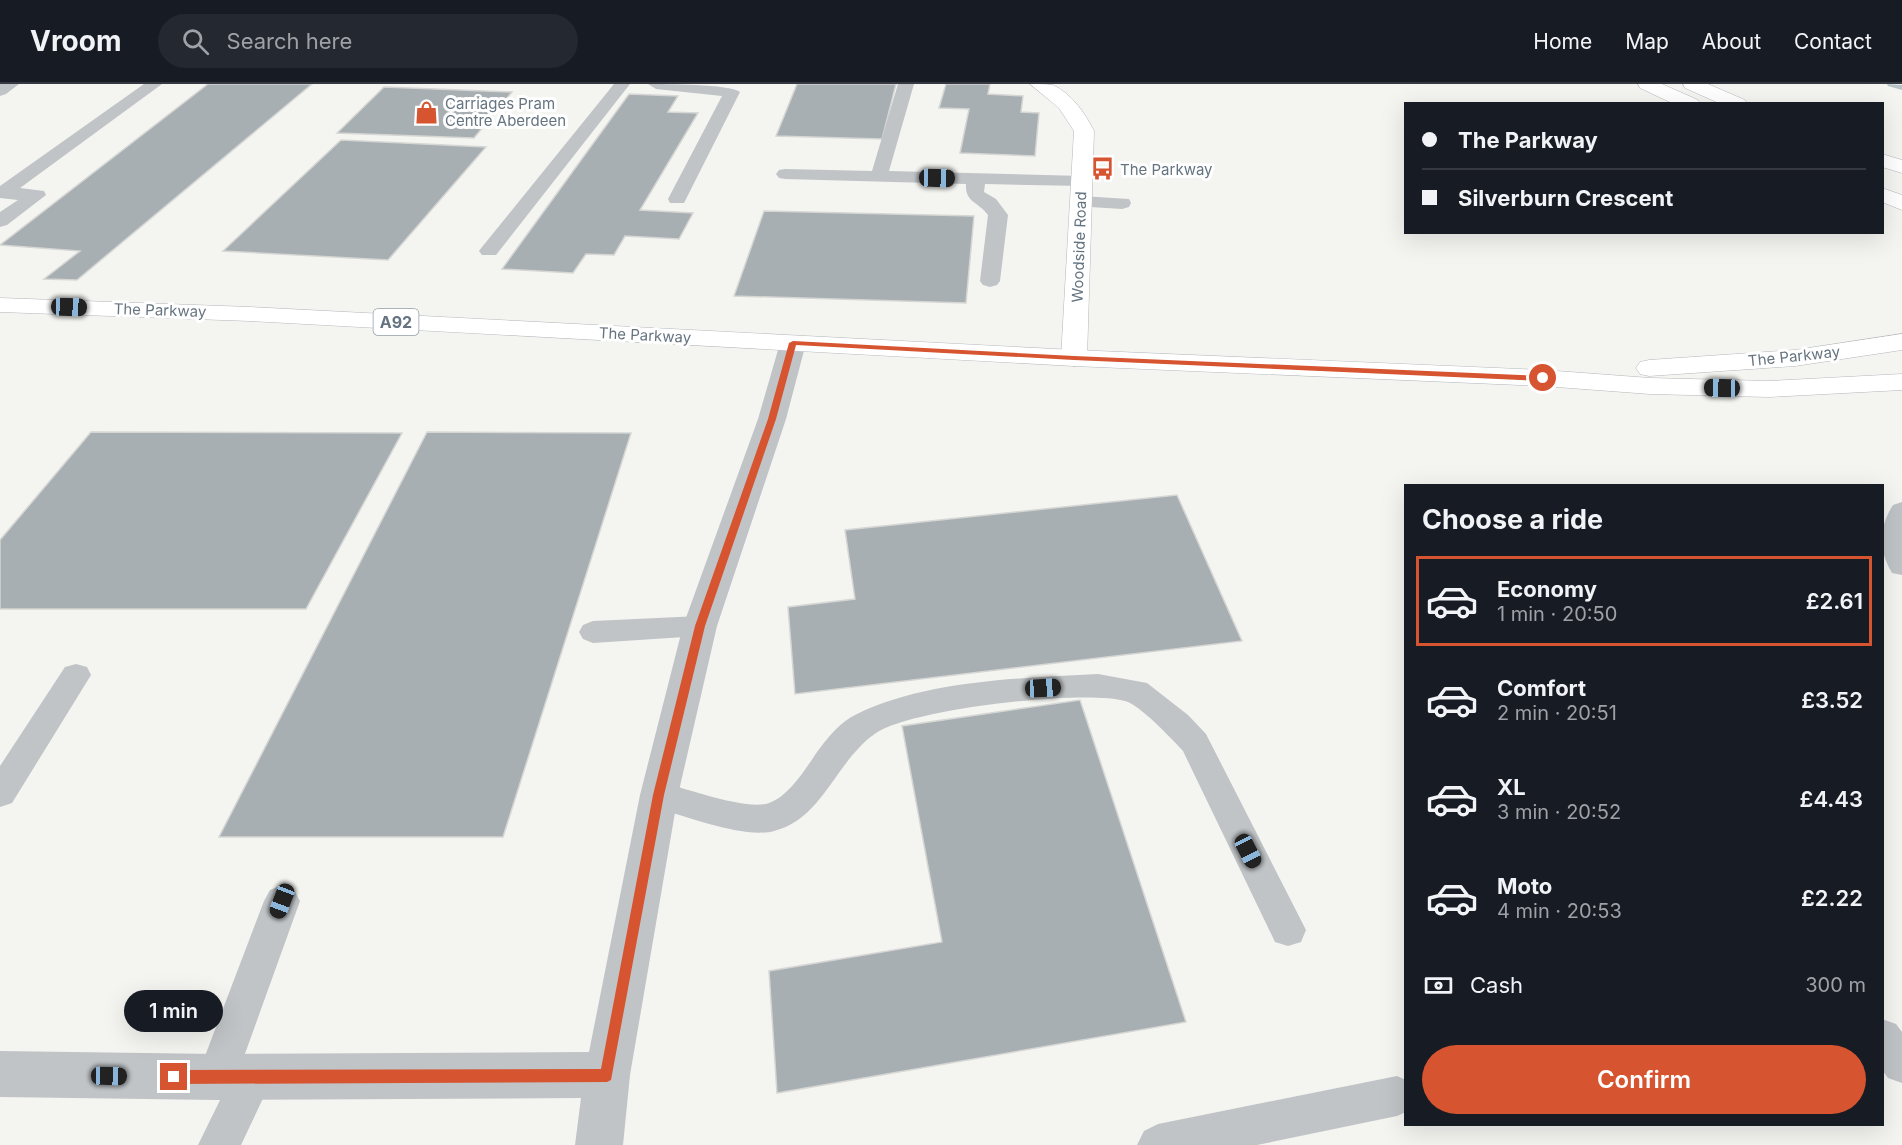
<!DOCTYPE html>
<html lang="en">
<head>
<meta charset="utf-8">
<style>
	body { margin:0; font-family:Inter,sans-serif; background:#242831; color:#f1f3f6; height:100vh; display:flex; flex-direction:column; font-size:22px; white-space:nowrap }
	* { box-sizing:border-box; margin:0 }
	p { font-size:20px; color:#9ea1a6 }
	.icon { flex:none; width:33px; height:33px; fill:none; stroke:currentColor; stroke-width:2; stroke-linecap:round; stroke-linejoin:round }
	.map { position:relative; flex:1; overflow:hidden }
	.details { position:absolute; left:1404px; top:400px; width:480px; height:642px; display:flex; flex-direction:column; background:#171b24; border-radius:0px; box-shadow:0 6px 24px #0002 }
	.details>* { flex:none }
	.hud { position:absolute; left:1404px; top:18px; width:480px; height:132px; border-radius:0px; box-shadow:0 6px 24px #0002; display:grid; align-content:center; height:132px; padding:0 18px; background:#171b24 }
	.end { position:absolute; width:27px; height:27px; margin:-14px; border:8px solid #d6542f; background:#fff; box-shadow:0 0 0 3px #fff }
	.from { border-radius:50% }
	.bubble { position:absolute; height:42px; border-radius:21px; background:#171b24; box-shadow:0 6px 24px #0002; font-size:20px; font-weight:600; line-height:42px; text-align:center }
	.car { position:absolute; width:18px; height:36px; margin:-18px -9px; border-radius:8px; box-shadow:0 0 4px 2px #0007; background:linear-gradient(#222 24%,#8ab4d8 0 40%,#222 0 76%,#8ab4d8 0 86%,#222 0) }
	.hud b { display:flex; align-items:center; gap:21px; height:57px; font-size:22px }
	.hud b+b { border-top:2px solid #363941 }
	.hud i { width:15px; height:15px; background:#f1f3f6 }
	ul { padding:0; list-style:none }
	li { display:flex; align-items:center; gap:18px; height:90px; margin:0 12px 9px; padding:0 6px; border:3px solid transparent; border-radius:0px }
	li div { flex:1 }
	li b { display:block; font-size:22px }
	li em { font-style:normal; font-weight:600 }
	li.on { border-color:#d6542f }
	li>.icon { width:54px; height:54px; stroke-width:1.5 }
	h2 { padding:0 18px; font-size:27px; line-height:72px }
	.pay { display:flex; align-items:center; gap:15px; height:66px; padding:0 18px; font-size:22px }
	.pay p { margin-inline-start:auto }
	.button { display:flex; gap:12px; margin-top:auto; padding:12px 18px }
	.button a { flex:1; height:69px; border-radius:36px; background:#d6542f; color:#fff; font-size:24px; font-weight:600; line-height:69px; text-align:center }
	header { display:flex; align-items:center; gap:36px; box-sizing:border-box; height:84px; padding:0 30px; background:#171b24; border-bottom:2px solid #363941 }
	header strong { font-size:28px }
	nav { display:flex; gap:33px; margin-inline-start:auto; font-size:21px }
	.search { width:420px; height:54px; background:#242831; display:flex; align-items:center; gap:15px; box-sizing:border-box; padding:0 21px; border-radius:33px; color:#9ea1a6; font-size:22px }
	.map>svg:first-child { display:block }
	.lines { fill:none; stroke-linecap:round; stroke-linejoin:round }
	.stream { fill:#b8c3c7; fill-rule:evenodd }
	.building { fill:#a7afb3; stroke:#d6d6d4; stroke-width:1.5 }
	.secondary-casing { stroke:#b3b7bb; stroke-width:1 }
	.primary-casing { stroke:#b3b7ba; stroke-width:1 }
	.lane { fill:#c0c4c7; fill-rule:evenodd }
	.street { fill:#c0c4c7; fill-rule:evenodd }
	.secondary { fill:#fff; fill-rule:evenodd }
	.primary { fill:#fff; fill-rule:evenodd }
	.route { fill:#d6542f }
	.labels { text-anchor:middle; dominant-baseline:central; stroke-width:6; stroke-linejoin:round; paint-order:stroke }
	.far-poi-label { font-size:15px; fill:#657480; stroke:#fff; text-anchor:start }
	.far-street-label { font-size:15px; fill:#657480; stroke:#fff }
	.shield { fill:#fff; stroke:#939ea6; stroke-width:1.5 }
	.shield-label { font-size:16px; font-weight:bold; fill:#657480 }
</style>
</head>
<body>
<header>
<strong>Vroom</strong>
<div class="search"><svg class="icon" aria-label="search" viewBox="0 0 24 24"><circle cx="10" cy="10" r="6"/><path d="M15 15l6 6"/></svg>Search here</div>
<nav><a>Home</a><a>Map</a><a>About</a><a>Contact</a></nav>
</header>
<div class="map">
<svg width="1902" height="1061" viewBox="0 0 1902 1061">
	<rect width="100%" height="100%" fill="#f4f4f1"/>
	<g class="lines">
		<path class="stream" d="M1887,0l15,1v5l-14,-4z"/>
	</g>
	<g class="building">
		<path d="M208,0h104l-235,196 -33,-1 36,-28 -80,-6z"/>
		<path d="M797,0h99l-14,55 -106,-3z"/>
		<path d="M946,0h44l-2,10 35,2 -2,16 18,1 -4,43 -75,-3 9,-44 -30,-1z"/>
		<path d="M384,3l128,5 -38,46 -137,-5z"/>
		<path d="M629,10l49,2 -10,16 30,1 -58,97 53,3 -14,26 -54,-3 -11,19 -28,-1 -13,19 -71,-4z"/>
		<path d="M341,56l145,7 -98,113 -165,-9z"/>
		<path d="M764,127l210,5 -8,87 -232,-7z"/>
		<path d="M91,348l311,1 -96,176h-306v-69z"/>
		<path d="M427,348l204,1 -128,404h-284z"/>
		<path d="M1177,411l65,146 -447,53 -7,-87 67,-8 -10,-69z"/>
		<path d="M1080,616l106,322 -409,71 -8,-122 173,-29 -40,-216z"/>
	</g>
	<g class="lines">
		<defs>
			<path id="secondary" d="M1030,0c7,0 17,0 23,1 19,9 32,28 41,46l-7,227 -4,6 -9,2 -9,-2 -4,-6 13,-227 -15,-23z"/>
			<g id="primary">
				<path d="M1638,0h24l36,16 2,4h-26l-34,-16z"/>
				<path d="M1683,0h25l37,16 2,4h-26l-36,-16z"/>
				<path d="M1882,70l20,6v13l-20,-6z"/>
				<path d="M1882,104l20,7v15l-20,-8z"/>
				<path d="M0,214l250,9 824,43 469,20 107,8 119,3 133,-7v16l-133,7 -119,-3 -107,-8 -469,-20 -824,-45 -250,-9z"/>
				<path d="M1902,250v16l-107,16 -146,10 -9,-2 -4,-6 4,-6 9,-2 146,-10z"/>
			</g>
		</defs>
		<use href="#secondary" class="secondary-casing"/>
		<use href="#primary" class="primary-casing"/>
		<g class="lane">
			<path d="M0,0h19l-13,10 -6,2z"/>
			<path d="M144,0h18l-142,104 24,3 2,4 -39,30 -7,2v-15l18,-12 -18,-2v-12z"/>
			<path d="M614,0h16l-134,171h-14l-3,-4 3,-4z"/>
			<path d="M648,0c18,0 81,0 92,8l-56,111h-14l-2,-4 54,-103 -66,-7z"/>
			<path d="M898,0h16l-25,87 193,5 6,1 3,4 -3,4 -6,1 -97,-2 -1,8 12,7 12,16 -8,66 -3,4 -7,2 -7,-2 -3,-4 8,-66c-10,-14 -23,-12 -22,-31l-181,-5 -6,-1 -3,-4 3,-4 6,-1 87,2z"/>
			<path d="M1081,112l48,3 2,4 -2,4 -7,2 -48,-3 -2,-4 2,-4z"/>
			<path d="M1902,418v73l-10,-2c-14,-24 -14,-44 1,-68z"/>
			<path d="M700,532l10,3 4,7 -4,7 -10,3 -107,7 -10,-4 -4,-7 4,-7 10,-4z"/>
			<path d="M76,580l11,3 4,8 -79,128 -12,4v-41l65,-99z"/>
			<path d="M1098,590l49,9 41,32 18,19 100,196 -5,12 -13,4 -13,-4 -92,-191c-11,-12 -43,-46 -58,-50 -41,-12 -214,8 -249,32 -40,27 -53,86 -102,98 -29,8 -85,-14 -115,-22l-12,-4 -4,-10 4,-10 12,-4c24,7 89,30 110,22 18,-6 34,-30 44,-45 11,-16 26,-36 44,-44 70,-34 165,-36 241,-40z"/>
			<path d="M282,801l12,5 6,11 -58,161 11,-5 14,6 6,14 -32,68h-43l25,-51 -6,3 -14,-6 -6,-14 67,-176 6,-11z"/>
			<path d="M1882,935l14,5 6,8v51l-14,-5 -6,-8z"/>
			<path d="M1397,992l9,4v32l-9,4 -140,29h-120l7,-14 14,-7z"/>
		</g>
		<path class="street" d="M793,251l9,3 4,5 -20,76 -69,207 -39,169 -48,280 -7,70h-48l6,-47 -364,2 -217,-3v-46l217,3 372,-2 51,-257 43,-169 75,-207 22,-76 4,-5z"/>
		<use href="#secondary" class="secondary"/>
		<use href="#primary" class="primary"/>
	</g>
	<path class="route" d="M793,257l281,15 469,20 4,2 -4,3 -469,-21 -278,-15 -20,74 -71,207 -41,169 -53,285 -4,2 -433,2 -5,-2 -2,-5 2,-5 5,-2 427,-1 52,-274 42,-169 73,-207 21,-76z"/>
	<defs>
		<symbol id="shop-bare" viewBox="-9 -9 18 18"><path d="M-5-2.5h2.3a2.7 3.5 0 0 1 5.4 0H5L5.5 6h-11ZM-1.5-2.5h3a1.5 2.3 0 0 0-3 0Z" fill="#d6542f" stroke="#fff" stroke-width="2.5" paint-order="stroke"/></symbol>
		<symbol id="bus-bare" viewBox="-9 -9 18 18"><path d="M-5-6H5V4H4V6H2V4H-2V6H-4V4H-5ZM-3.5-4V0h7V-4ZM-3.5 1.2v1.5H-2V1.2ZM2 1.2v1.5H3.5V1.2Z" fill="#d6542f" stroke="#fff" stroke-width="2.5" paint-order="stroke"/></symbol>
	</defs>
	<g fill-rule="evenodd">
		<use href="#shop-bare" x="410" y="12" width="33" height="33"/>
		<use href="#bus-bare" x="1086" y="68" width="33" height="33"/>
	</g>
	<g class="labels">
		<g class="far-poi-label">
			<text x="445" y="19">Carriages Pram<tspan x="445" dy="17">Centre Aberdeen</tspan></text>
			<text x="1120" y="85">The Parkway</text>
		</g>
		<g class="far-street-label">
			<text transform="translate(1079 163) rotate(-88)">Woodside Road</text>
			<text transform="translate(160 226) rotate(2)">The Parkway</text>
			<text transform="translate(645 251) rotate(3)">The Parkway</text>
			<text transform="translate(1794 272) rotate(-6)">The Parkway</text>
		</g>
		<rect class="shield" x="373.5" y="225" width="45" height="26" rx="4.5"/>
		<g class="shield-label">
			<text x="396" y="238">A92</text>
		</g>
	</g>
</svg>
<i class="end from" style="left:1543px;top:294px"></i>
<i class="end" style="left:174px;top:993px"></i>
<div class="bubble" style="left:124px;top:906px;width:99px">1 min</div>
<i class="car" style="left:937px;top:94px;rotate:91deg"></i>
<i class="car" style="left:69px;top:223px;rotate:92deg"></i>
<i class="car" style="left:1722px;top:304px;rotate:271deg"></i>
<i class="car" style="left:1043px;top:604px;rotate:87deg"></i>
<i class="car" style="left:1248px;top:767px;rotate:153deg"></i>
<i class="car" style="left:282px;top:817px;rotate:201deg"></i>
<i class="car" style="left:109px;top:992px;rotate:91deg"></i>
<div class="hud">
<b><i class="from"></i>The Parkway</b>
<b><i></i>Silverburn Crescent</b>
</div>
<section class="details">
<h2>Choose a ride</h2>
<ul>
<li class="on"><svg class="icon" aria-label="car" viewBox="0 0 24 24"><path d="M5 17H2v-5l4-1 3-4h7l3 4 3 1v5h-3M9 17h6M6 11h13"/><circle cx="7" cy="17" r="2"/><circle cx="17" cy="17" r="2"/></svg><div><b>Economy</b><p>1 min · 20:50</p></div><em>£2.61</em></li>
<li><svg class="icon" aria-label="car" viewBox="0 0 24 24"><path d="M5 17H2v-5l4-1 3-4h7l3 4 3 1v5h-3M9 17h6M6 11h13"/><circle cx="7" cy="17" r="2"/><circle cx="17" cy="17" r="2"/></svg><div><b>Comfort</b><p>2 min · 20:51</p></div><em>£3.52</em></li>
<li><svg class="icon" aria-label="car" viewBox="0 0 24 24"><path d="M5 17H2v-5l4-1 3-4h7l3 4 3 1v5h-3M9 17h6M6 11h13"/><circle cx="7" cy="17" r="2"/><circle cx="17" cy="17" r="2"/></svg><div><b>XL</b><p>3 min · 20:52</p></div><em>£4.43</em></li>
<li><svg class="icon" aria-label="car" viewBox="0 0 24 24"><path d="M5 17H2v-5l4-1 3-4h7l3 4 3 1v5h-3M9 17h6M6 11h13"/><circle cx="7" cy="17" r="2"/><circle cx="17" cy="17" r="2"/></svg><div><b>Moto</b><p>4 min · 20:53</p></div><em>£2.22</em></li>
</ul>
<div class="pay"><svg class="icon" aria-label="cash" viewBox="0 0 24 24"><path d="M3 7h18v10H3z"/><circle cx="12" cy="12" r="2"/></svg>Cash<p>300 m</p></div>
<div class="button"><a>Confirm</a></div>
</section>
</div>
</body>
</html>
